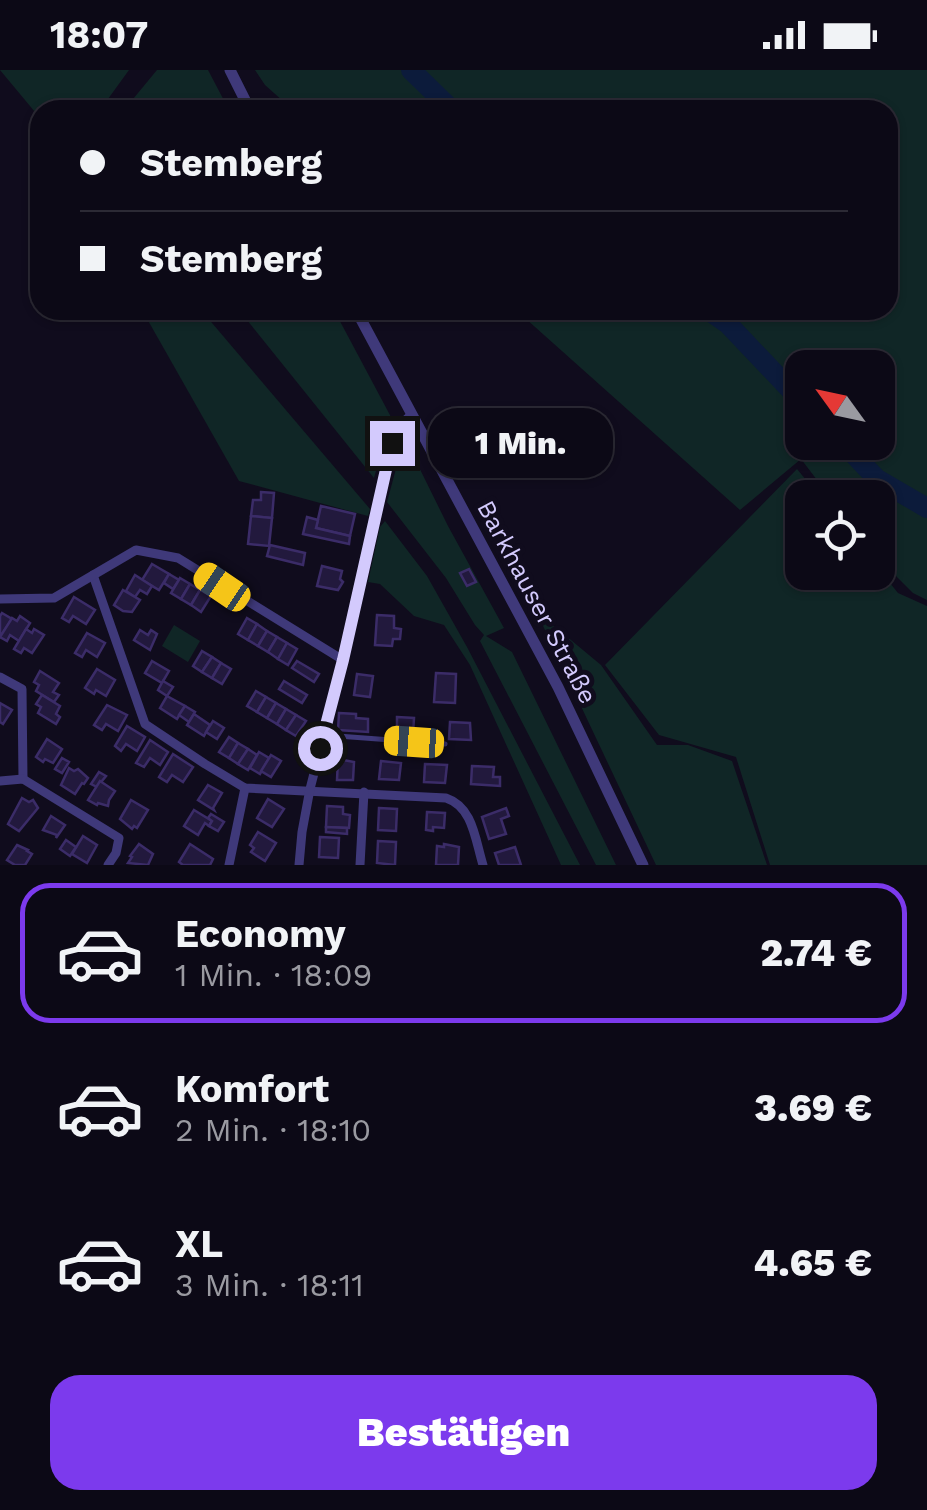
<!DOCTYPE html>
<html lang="de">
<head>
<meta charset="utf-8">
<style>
	body { margin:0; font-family:"Work Sans",sans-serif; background:#1a1723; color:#f1f3f6; height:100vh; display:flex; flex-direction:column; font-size:38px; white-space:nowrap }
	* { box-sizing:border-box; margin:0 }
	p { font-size:32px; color:#9a9aa1 }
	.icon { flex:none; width:55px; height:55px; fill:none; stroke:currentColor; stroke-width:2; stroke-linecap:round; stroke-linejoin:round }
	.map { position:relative; height:795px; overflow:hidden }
	.drawer { display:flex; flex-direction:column; background:#0c0916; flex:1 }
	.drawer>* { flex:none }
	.hud { position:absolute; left:30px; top:30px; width:868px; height:220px; border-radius:30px; box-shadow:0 2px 8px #0004,0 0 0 2px #2c2a35; display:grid; align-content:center; height:220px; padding:0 50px; background:#0c0916 }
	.needle { width:65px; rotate:303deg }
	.buttons { position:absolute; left:785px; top:280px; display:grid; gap:20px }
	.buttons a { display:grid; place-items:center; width:110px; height:110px; border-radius:20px; background:#0c0916; box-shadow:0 2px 8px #0004,0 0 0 2px #2c2a35; font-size:50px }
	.end { position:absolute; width:45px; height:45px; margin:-22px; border:12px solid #d3cafd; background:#111; box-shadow:0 0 0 5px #111 }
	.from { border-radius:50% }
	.bubble { position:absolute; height:70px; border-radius:30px; background:#0c0916; box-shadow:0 2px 8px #0004,0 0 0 2px #2c2a35; font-size:32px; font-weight:800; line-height:70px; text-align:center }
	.car { position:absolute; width:30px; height:60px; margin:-30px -15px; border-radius:12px; box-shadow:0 0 8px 2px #0007; background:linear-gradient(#f5c518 24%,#345 0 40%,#f5c518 0 76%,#345 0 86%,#f5c518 0) }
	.hud b { display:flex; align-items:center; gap:35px; height:95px; font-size:38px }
	.hud b+b { border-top:2px solid #2c2a35 }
	.hud i { width:25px; height:25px; background:#f1f3f6 }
	ul { padding:18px 0 0; list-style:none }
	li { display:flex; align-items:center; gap:30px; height:140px; margin:0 20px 15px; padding:0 30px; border:5px solid transparent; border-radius:30px }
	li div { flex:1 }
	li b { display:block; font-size:38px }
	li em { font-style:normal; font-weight:800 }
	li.on { border-color:#7c3aed }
	li>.icon { width:90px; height:90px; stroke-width:1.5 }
	.cta { display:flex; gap:20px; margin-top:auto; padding:20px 50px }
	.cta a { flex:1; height:115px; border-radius:30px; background:#7c3aed; color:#fff; font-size:40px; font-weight:800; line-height:115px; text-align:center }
	.status { display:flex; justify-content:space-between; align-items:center; height:70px; padding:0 50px; background:#0c0916; direction:ltr }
	.status svg { height:28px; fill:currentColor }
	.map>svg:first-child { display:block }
	.green { fill:#102626; fill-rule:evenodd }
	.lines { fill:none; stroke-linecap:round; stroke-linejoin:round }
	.river { stroke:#0c1b3b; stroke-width:20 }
	.building { fill:#22193d; stroke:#3b2c68; stroke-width:2.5 }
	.service { stroke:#3f397a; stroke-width:5 }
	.minor { stroke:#3f397a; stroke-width:9 }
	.tertiary { stroke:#3f397a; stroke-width:11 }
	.route { stroke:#d3cafd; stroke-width:12 }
	.labels { text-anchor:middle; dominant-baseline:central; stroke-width:10; stroke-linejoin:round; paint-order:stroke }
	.street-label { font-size:25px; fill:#d3cafd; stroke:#100c1d }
</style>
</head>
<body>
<div class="status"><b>18:07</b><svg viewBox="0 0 49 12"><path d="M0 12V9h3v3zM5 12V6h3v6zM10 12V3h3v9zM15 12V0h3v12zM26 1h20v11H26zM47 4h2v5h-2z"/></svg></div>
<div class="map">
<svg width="927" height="795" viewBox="0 0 927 795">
	<rect width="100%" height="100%" fill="#100c1d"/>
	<g class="green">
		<path d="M0,0h129l-29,40h-60v8z"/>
		<path d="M157,0h51l21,40h-105z"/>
		<path d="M255,0h672v530l-14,-7 -35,-35v-60l-48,-1 -29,-38 -61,51 -224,-200h372v-200h-595l-28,-25zM802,298h76v74h-76z"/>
		<path d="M149,240h52l169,199 -2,7 -129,-35 -93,-164z"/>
		<path d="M239,240h95l57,107 -17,61z"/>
		<path d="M408,375l40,81 56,102 -18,8 26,16 104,213h-20l-116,-224 4,-6 -9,-10 -29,-47 -59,-76 13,-48z"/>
		<path d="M797,399l23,28 -18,1v74h76v-4l20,25 29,13v259h-157l-34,-108 -77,-22 -54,-70z"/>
		<path d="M385,451l42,55 40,71 113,218h-19l-91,-200 -26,-40 -30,-9 -34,-32 -12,-2 12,-55z"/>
		<path d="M536,541l65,54 56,80h31l44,16 35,104h-111z"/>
		<path d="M174,555l26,16 -12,21 -26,-16z"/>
	</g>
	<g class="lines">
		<g class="river">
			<path d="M411,0l41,40"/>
			<path d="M708,240l20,14 74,78"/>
			<path d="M842,372l35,37 50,29"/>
		</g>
	</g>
	<g class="building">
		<path d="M261,422l13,1 -2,25 -21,-2 2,-16h8z"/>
		<path d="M321,436l34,8 -5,22 -34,-8z"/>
		<path d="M251,446l21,2 -3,28 -21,-2z"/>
		<path d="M307,447l11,3 -2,8 34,8 -1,8 -46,-10z"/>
		<path d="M270,475l35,8 -2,12 -36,-9z"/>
		<path d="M152,494l17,10 -10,16 -17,-10z"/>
		<path d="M322,496l20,5 -2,8 3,3 -5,8 -21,-4z"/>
		<path d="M469,499l7,13 -9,4 -7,-13z"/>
		<path d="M169,504l10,6 -6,9 -9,-6z"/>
		<path d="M135,505l17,11 -5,8 -7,-4 -5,7 -9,-6z"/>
		<path d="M180,508l10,6 -9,15 -10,-6z"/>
		<path d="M190,514l10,6 -9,15 -10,-6z"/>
		<path d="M123,520l17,10 -8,12 -9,-1 -9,-6z"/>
		<path d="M200,520l11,6 -10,16 -10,-7z"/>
		<path d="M74,527l21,13 -9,14 -13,-8 -4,6 -7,-4z"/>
		<path d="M2,543l10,6 -12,18v-21z"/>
		<path d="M377,545l17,1v12l7,1 -1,10h-7l-1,7 -17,-1z"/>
		<path d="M20,546l10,7 -11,18 -9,-6 -3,6 -7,-4 12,-19 5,3z"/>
		<path d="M247,548l10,6 -9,16 -10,-6z"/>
		<path d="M257,554l10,7 -9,15 -10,-6z"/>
		<path d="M26,559l6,4 2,-4 10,6 -12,18 -8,-5 -3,5 -7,-4z"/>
		<path d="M140,560l8,5 3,-5 6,4 -7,16 -16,-10z"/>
		<path d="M267,561l10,6 -9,15 -10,-6z"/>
		<path d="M87,563l18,10 -8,14 -11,-7 -4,7 -7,-4z"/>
		<path d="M277,567l10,6 -9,16 -10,-7z"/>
		<path d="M287,573l10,6 -9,16 -10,-6z"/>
		<path d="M202,581l10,6 -10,15 -9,-6z"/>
		<path d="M212,587l9,6 -9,15 -10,-6z"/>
		<path d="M152,591l17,10 -7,12 -17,-10z"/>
		<path d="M297,591l22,13 -5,8 -22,-14z"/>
		<path d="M221,593l10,6 -9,15 -10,-6z"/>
		<path d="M97,599l18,11 -9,16 -10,-6 -2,4 -9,-6z"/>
		<path d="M40,601l19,12 -6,9 6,3 -5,7 -18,-11 3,-6 -5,-3z"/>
		<path d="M436,603l20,1 -1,29 -21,-1z"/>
		<path d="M357,604l16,2 -3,21 -16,-2z"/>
		<path d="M163,611l10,6 -6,9 -9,-6z"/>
		<path d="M284,611l23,14 -5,8 -23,-14z"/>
		<path d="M256,621l10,6 -9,15 -10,-6z"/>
		<path d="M42,625l18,11 -4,8 4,3 -4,7 -18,-11 3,-6 -5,-3z"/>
		<path d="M167,626l18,10 -8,13 -17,-11z"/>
		<path d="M266,627l10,6 -9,15 -10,-6z"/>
		<path d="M0,633l12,7 -9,14 -3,-2z"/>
		<path d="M276,633l10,6 -9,15 -10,-6z"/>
		<path d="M107,635l20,10 -9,16 -12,-7 -4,6 -8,-5z"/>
		<path d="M185,636l10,6 -6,10 -10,-7z"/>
		<path d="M286,639l10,6 -10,15 -9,-6z"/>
		<path d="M339,643l17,1v4l12,1v13l-30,-2z"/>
		<path d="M194,644l16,11 -6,11 -17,-11z"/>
		<path d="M296,645l10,6 -10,15 -10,-6z"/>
		<path d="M397,647l17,1 -1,17 -16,-1z"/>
		<path d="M213,651l11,7 -7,11 -11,-7z"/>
		<path d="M450,652l20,1 1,17 -22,-1z"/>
		<path d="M127,656l18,11 -8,14 -11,-7 -5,7 -6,-5z"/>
		<path d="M229,667l9,6 -9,15 -10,-6z"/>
		<path d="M47,669l15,10 -9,14 -8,-4 -2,3 -7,-5z"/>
		<path d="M150,670l18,12 -8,13 -10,-7 -6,9 -8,-4z"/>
		<path d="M238,673l10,6 -10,15 -9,-6z"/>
		<path d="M248,679l9,6 -9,15 -10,-6z"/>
		<path d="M259,682l10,6 -9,16 -10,-6z"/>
		<path d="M173,684l20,13 -10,15 -11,-7 -5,7 -8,-5z"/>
		<path d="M271,685l10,6 -10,16 -10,-6z"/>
		<path d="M62,688l7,4 -7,11 -7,-4z"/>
		<path d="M338,689l16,3 -1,18h-16z"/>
		<path d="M381,691l20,2 -2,17 -20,-1z"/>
		<path d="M425,694l22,1 -2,18 -21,-1z"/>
		<path d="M472,696l22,1 -1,10h7v9l-29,-2z"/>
		<path d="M69,698l5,3 4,-2 10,9 -4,6 -2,-1 -7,11 -14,-9z"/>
		<path d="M99,702l7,4 -9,11 -6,-3z"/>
		<path d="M100,711l15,10 -6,9 -1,6 -10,-3 -1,2 -9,-5z"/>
		<path d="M208,715l14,8 -9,15 1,2 -16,-10z"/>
		<path d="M22,728l7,4 4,-2 5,8 -19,23 -11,-7z"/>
		<path d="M268,729l16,10 -12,18 -15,-9z"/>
		<path d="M131,730l17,10 -11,18 -3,-2 -2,3 -12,-10z"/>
		<path d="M327,736l16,1v7l7,1 -1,13 -23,-1z"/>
		<path d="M379,738l18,1 -1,22 -18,-1z"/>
		<path d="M506,738l3,8 -8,3 5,15 -17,5 -7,-22z"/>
		<path d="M194,740l18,11 -3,5 -4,-3 -7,12 -14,-9z"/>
		<path d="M427,742l18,1 -1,15 -11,-1v4l-7,-1z"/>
		<path d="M211,744l13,8 -6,9 -9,-5 3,-5 -4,-3z"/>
		<path d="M51,746l14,9 -9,13 1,-3 -14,-5z"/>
		<path d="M326,757l21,1v6l-21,-2z"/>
		<path d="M258,762l18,11 -11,18 -14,-9 3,-4 -4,-3z"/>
		<path d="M83,766l14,9 -10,18 -15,-9z"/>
		<path d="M320,767l19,1 -1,20 -19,-1z"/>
		<path d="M66,770l10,7 -6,9 -10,-7z"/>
		<path d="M378,771l18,1 -1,23 -18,-2z"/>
		<path d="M139,774l14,10 -5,11 -20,-2 4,-6 -2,-1z"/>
		<path d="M190,774l23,15 -3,6h-27l-4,-3z"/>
		<path d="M444,774l15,3 -1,18h-22l1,-19 7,1z"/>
		<path d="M17,775l11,5 -1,1 5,3 -7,11h-10l-8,-5z"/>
		<path d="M515,777l6,18h-22l-4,-12z"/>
	</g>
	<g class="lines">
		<path class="service" d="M324,665l121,9"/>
		<g class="minor">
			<path d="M93,505l52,149 60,40 40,24 201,10c27,9 29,41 37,67"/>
			<path d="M0,529l54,-1 82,-48 42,8 165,102"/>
			<path d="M0,607l22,12 1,90"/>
			<path d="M0,711l23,-2 96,59 -3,15 -8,12"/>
			<path d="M229,795l16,-77"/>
			<path d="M299,795l3,-33 8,-43 33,-129 49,-217 8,-18 12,-11"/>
			<path d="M360,795l4,-73"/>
		</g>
		<g class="tertiary">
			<path d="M230,0l20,40"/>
			<path d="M356,240l202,377 85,178"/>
		</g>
	</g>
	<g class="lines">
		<path class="route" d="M320,678l23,-88 49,-217"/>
	</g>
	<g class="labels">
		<g class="street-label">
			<text transform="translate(537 532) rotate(62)">Barkhauser Straße</text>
		</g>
	</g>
</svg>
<div class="buttons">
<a><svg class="needle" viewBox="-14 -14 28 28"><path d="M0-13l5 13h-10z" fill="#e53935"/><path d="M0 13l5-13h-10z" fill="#9a9aa1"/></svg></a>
<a><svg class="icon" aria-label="locate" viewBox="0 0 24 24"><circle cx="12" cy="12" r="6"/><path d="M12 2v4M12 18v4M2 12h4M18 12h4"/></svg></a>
</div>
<i class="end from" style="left:320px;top:678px"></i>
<i class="end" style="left:392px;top:373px"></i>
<div class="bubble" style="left:428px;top:338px;width:185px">1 Min.</div>
<i class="car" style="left:222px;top:517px;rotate:304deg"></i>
<i class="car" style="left:414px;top:672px;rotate:274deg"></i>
<div class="hud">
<b><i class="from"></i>Stemberg</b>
<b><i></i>Stemberg</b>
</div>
</div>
<section class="drawer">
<ul>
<li class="on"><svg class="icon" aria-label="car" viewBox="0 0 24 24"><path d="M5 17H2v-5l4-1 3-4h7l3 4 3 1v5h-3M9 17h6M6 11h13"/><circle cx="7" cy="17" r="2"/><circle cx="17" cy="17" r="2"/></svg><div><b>Economy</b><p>1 Min. · 18:09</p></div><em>2.74 €</em></li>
<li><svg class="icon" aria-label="car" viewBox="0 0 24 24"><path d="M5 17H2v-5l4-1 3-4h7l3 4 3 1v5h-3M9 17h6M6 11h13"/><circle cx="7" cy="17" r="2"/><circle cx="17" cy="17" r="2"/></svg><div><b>Komfort</b><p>2 Min. · 18:10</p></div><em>3.69 €</em></li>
<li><svg class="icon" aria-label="car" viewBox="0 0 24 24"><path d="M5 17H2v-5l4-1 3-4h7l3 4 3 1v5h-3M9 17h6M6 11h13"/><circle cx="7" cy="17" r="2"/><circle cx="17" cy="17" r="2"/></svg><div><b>XL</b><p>3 Min. · 18:11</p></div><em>4.65 €</em></li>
</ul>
<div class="cta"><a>Bestätigen</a></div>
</section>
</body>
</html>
